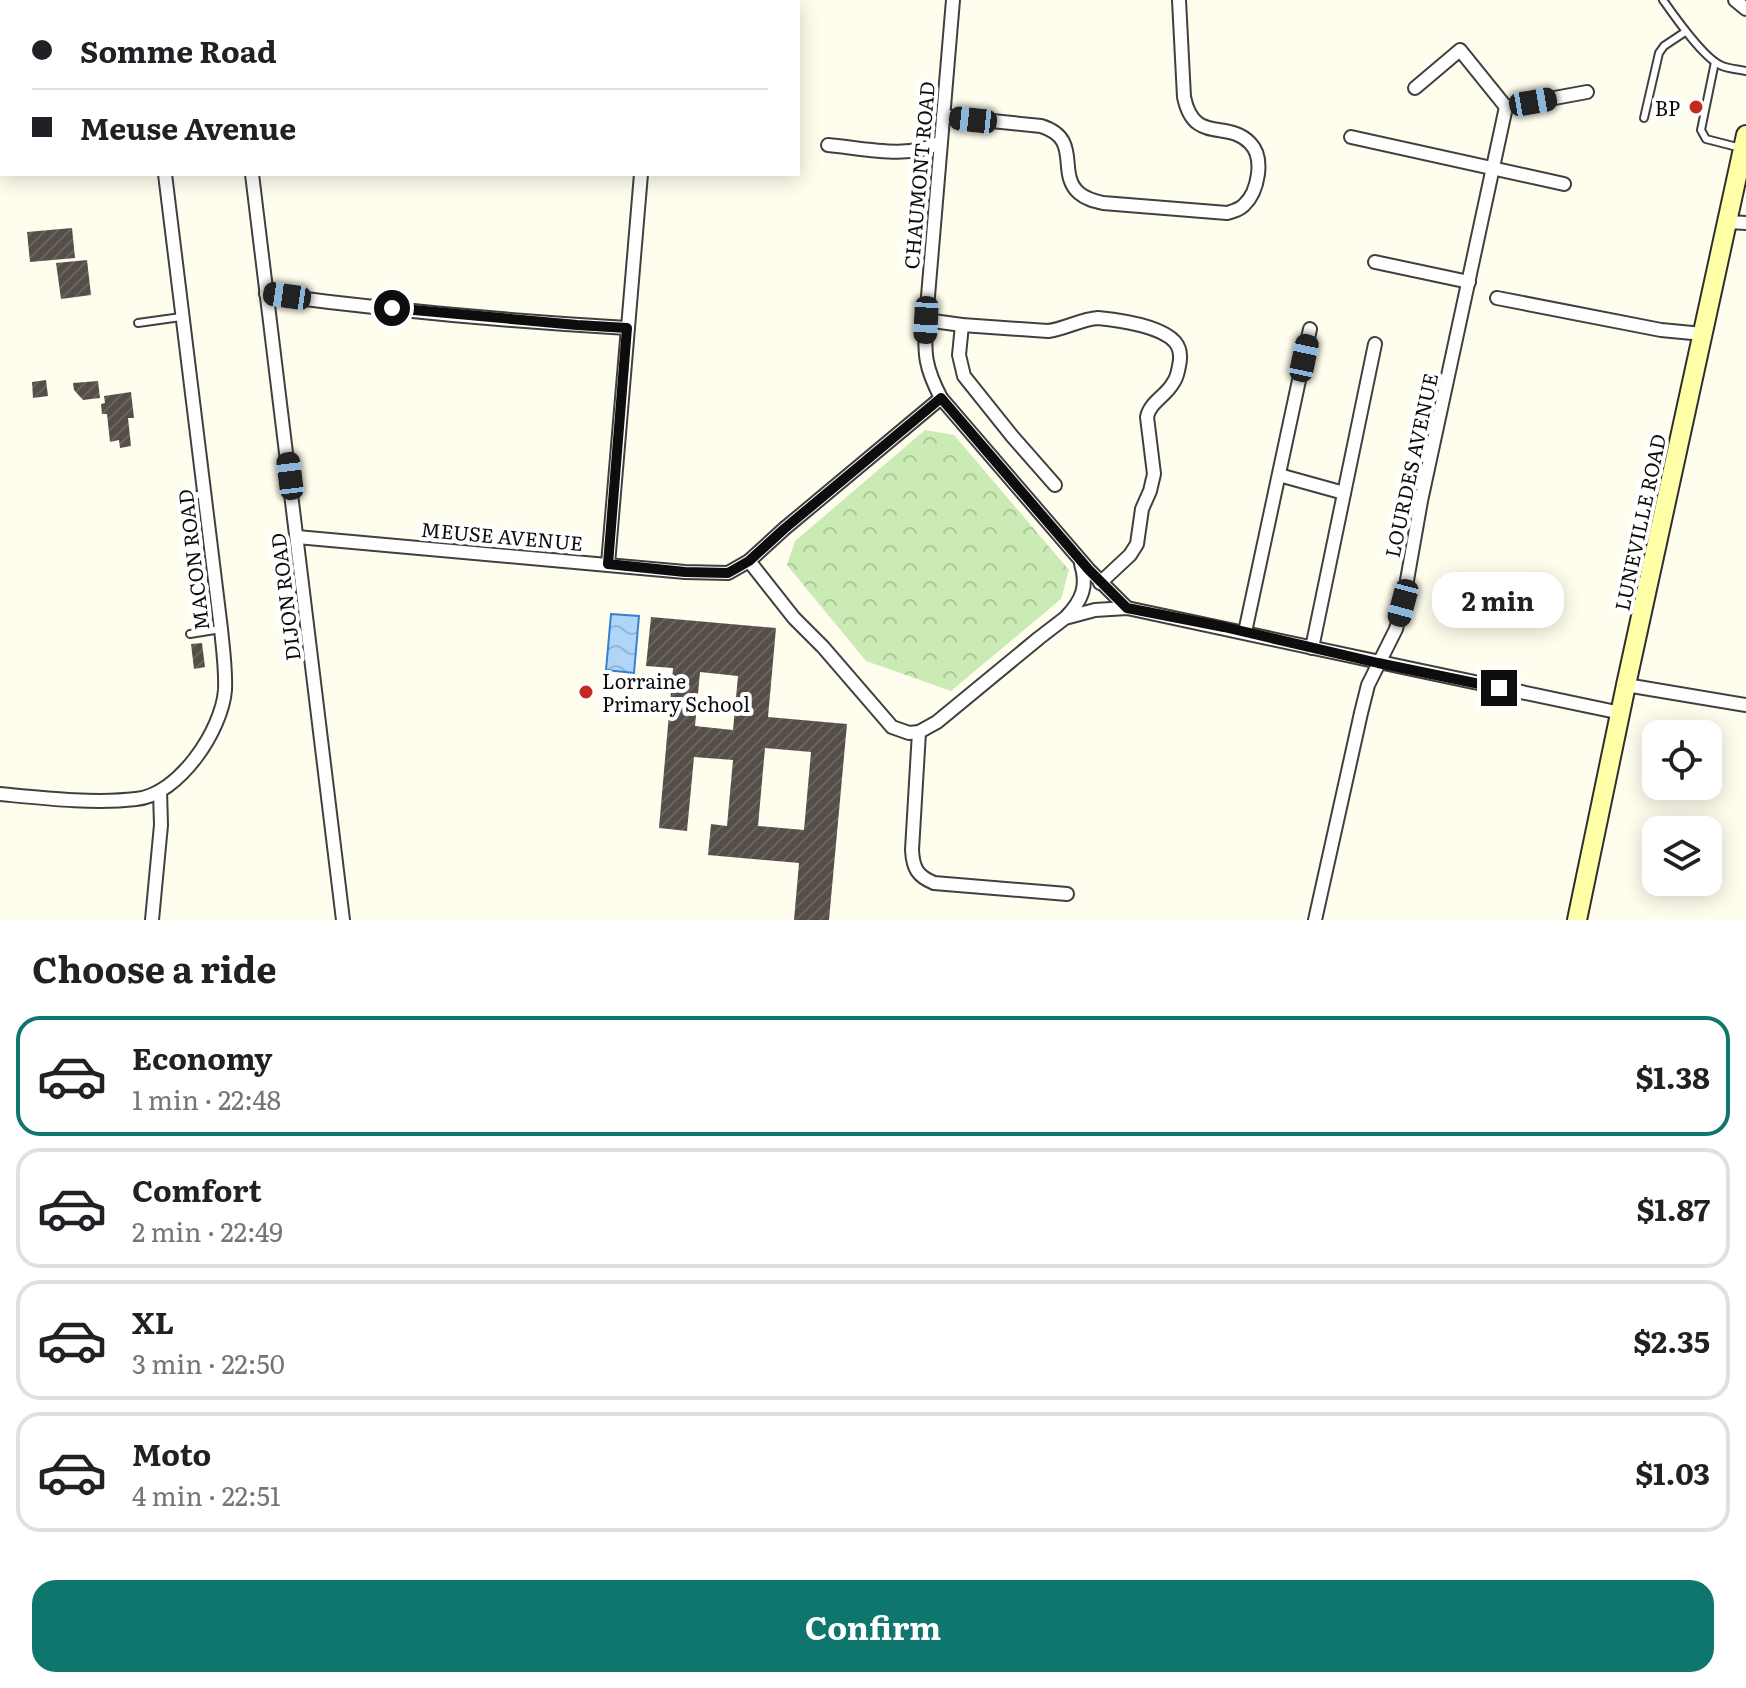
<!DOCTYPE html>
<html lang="en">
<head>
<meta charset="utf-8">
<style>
	body { margin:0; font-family:Literata,serif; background:#f6f6f6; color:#202124; height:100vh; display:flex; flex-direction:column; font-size:30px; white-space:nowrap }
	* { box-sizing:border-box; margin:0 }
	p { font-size:26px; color:#757577 }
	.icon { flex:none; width:44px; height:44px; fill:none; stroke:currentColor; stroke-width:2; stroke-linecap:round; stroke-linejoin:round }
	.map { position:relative; height:920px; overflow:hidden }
	.panel { display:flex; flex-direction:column; background:#fff; flex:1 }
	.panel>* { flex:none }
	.guide { position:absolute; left:0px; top:0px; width:800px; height:176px; box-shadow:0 4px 20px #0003; display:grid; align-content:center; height:176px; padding:0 32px; background:#fff }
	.fabs { position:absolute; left:1642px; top:720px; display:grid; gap:16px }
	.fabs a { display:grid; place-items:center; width:80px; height:80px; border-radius:16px; background:#fff; box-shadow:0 4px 20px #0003; font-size:40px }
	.end { position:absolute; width:36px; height:36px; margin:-18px; border:10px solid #0d0d0d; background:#fff; box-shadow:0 0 0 4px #fff }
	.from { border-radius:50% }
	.bubble { position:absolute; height:56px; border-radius:24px; background:#fff; box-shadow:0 4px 20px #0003; font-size:26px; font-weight:700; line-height:56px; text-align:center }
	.car { position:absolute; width:24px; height:48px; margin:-24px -12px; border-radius:10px; box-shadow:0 0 6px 2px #0007; background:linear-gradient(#222 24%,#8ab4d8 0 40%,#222 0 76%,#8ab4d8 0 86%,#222 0) }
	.guide b { display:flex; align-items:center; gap:28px; height:76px; font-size:30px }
	.guide b+b { border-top:2px solid #e0e0e0 }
	.guide i { width:20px; height:20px; background:#202124 }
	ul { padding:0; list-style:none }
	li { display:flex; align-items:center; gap:24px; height:120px; margin:0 16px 12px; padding:0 16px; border:4px solid #e0e0e0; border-radius:24px }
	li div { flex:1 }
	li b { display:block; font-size:30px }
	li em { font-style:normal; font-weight:700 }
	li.active { border-color:#0f766e }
	li>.icon { width:72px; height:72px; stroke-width:1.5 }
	h2 { padding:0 32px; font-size:36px; line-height:96px }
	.action { display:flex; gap:16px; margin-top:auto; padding:16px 32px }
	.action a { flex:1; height:92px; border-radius:24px; background:#0f766e; color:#fff; font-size:32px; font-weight:700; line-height:92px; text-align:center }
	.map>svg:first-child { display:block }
	.park { fill:url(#park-crowns) }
	.water { fill:url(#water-waves); stroke:#3481d2; stroke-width:2 }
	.building { fill:url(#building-hatch); fill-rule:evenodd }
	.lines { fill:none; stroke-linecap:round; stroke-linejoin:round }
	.lane-casing { stroke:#404040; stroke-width:10 }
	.street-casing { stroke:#404040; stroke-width:16 }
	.secondary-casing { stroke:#2f2f2f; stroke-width:22 }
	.lane { stroke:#fff; stroke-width:6 }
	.street { stroke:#fff; stroke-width:12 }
	.secondary { stroke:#ffffa8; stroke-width:18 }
	.route { stroke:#0d0d0d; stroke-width:10 }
	.poi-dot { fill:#c22a20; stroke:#fff; stroke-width:3 }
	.labels { text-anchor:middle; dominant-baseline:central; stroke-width:8; stroke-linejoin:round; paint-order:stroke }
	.poi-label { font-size:20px; fill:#0d0d0d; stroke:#fff; text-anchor:end }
	.street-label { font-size:20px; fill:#0d0d0d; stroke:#fff }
</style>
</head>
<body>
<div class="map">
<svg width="1746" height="920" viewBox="0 0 1746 920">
	<defs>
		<pattern id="park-crowns" width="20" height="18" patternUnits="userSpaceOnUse" patternTransform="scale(2)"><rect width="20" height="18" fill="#cbebb5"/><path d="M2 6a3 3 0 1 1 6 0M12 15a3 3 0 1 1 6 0" fill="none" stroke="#adc89a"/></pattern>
		<pattern id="water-waves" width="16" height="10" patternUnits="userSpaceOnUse" patternTransform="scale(2)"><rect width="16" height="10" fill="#afd5f8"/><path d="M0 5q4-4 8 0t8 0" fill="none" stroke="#95b6d3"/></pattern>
		<pattern id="building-hatch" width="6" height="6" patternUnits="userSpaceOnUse" patternTransform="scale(2)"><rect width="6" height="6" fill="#564f49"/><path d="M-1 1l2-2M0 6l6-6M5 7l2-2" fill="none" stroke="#69645f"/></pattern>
	</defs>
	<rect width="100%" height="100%" fill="#fffded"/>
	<path class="park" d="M925,430l29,5 115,135 -8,29 -110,92 -85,-30 -79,-96 8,-24z"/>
	<path class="water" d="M611,614l28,2 -5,57 -28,-3z"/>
	<g class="building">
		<path d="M72,228l3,30 -45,4 -3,-30z"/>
		<path d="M87,260l4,35 -30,4 -5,-36z"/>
		<path d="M46,380l2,16 -15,2 -1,-16z"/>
		<path d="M98,381l2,17 -17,2 -9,-10 -1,-7z"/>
		<path d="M131,392l3,26h-6l3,28 -11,2 -1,-8 -9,2 -3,-28h-5l-1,-10 4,-1 -1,-7z"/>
		<path d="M651,617l125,11 -8,89 79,7 -18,196h-35l5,-57 -91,-8 3,-31 16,2 6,-66 -39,-3 -7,74 -28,-3 14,-160 -27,-2zM700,672l38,4 -5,54 -38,-4zM765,748l46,4 -7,78 -46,-4z"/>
		<path d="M202,643l3,24 -11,2 -3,-25z"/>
	</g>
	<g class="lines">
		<defs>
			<g id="lane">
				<path d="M1663,0c12,17 39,56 57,65 8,4 17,4 26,6"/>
				<path d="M1715,62l-14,68 5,9 35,9"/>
				<path d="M1644,118l15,-65 5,-7 21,-14"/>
				<path d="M138,323l43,-6"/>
				<path d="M184,497l21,-3"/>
				<path d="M190,634l31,-5"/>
			</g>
			<g id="street">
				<path d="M143,0v2"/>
				<path d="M231,0v2"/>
				<path d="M953,0l-27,320c-2,35 -1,47 15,78l148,172 38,38"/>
				<path d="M1735,0l11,9"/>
				<path d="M1415,88l45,-38 46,57 81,-15"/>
				<path d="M943,116l98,10c42,13 15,47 38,67 7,6 15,8 24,10l124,10c7,-2 12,-3 17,-8 14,-13 21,-47 6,-62 -23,-24 -56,2 -66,-46l-5,-97"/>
				<path d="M1351,137l213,47"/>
				<path d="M828,145c35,3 80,15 113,-3"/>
				<path d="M252,174l91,746"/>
				<path d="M1728,222l18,1"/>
				<path d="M1375,262l94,20"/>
				<path d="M266,294c120,16 241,27 361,34"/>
				<path d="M1497,298l164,32 42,4"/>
				<path d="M926,320l36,5 86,6c17,-2 33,-12 50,-13 20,2 63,8 77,24 6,7 6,15 4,24 -1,6 -2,12 -6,17 -7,13 -23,19 -26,34l7,57 -4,17 -8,18 -5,35 -7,11 -30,28"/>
				<path d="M962,325l-3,30 5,21 48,60 43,49"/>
				<path d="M1279,475l65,18"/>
				<path d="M297,537l388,35 43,1 21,-12 35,-32 157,-131"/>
				<path d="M749,561l45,57 29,29 69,80 17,6 10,-1 18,-10 102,-84 26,-20 30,-8 32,-2c165,35 329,71 494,105"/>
				<path d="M608,564l33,-390"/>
				<path d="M1067,616c15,-16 21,-30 14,-52"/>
				<path d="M1245,632l65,-303"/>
				<path d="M1312,648l63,-304"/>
				<path d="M1626,685l120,20"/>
				<path d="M919,732l-7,118c1,18 5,26 22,33l133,11"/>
				<path d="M0,794c42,4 94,10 136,5 43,-4 86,-69 89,-109 1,-20 -2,-41 -4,-61l-56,-455"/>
				<path d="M152,920l9,-95 -1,-34"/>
				<path d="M1315,920l46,-207 7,-28 28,-56 7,-26 18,-102 85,-394"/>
			</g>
			<path id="secondary" d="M1577,920l49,-235 120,-550"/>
		</defs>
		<use href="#lane" class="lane-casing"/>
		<use href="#street" class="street-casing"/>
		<use href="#secondary" class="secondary-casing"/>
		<use href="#lane" class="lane"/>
		<use href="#street" class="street"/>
		<use href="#secondary" class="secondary"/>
	</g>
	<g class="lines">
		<path class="route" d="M392,308l185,17 50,3 -19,236 77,8 43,1 21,-12 35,-32 157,-131 148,172 38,38 97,19 154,36 121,25"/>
	</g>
	<g class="poi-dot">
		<circle cx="1696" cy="107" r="8"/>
		<circle cx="586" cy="692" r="8"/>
	</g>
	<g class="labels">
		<g class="poi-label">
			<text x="1680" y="107">BP</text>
			<text x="602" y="680" text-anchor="start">Lorraine<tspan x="602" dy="23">Primary School</tspan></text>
		</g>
		<g class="street-label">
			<text transform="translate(918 175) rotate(-85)">CHAUMONT ROAD</text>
			<text transform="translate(1410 465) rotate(-78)">LOURDES AVENUE</text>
			<text transform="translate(1639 522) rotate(-78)">LUNEVILLE ROAD</text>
			<text transform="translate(502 535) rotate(5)">MEUSE AVENUE</text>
			<text transform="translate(192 560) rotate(-97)">MACON ROAD</text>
			<text transform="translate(284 597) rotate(-97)">DIJON ROAD</text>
		</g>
	</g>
</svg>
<div class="fabs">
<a><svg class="icon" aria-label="locate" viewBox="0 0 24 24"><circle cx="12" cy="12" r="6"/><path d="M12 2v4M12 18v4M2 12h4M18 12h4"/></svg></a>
<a><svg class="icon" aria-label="layers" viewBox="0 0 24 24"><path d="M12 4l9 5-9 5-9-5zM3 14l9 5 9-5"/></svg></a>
</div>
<i class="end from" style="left:392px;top:308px"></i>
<i class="end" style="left:1499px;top:688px"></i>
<div class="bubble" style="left:1432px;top:572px;width:132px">2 min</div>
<i class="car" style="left:1533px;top:102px;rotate:80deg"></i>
<i class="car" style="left:973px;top:120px;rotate:276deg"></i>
<i class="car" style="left:287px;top:296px;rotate:278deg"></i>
<i class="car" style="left:926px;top:320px;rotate:183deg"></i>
<i class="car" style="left:1304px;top:358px;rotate:12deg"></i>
<i class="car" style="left:290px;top:476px;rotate:353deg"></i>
<i class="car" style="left:1403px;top:603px;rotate:195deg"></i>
<div class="guide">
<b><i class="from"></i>Somme Road</b>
<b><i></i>Meuse Avenue</b>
</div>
</div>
<section class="panel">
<h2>Choose a ride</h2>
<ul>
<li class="active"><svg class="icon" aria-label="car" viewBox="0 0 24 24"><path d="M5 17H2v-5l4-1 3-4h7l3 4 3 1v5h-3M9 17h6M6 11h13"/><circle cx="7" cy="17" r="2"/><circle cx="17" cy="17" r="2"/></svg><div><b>Economy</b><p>1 min · 22:48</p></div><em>$1.38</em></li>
<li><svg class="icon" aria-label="car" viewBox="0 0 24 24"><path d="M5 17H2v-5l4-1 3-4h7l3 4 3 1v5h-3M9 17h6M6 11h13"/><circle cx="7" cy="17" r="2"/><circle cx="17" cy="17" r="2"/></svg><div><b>Comfort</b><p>2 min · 22:49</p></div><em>$1.87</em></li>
<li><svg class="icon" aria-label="car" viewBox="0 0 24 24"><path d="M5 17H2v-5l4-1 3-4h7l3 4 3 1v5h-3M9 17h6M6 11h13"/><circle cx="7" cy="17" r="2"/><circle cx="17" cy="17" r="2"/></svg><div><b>XL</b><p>3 min · 22:50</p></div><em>$2.35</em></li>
<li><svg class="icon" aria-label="car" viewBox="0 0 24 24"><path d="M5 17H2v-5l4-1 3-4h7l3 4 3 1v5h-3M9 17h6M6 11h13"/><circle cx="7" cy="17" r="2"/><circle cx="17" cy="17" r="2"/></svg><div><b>Moto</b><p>4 min · 22:51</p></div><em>$1.03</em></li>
</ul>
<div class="action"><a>Confirm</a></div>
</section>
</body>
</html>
